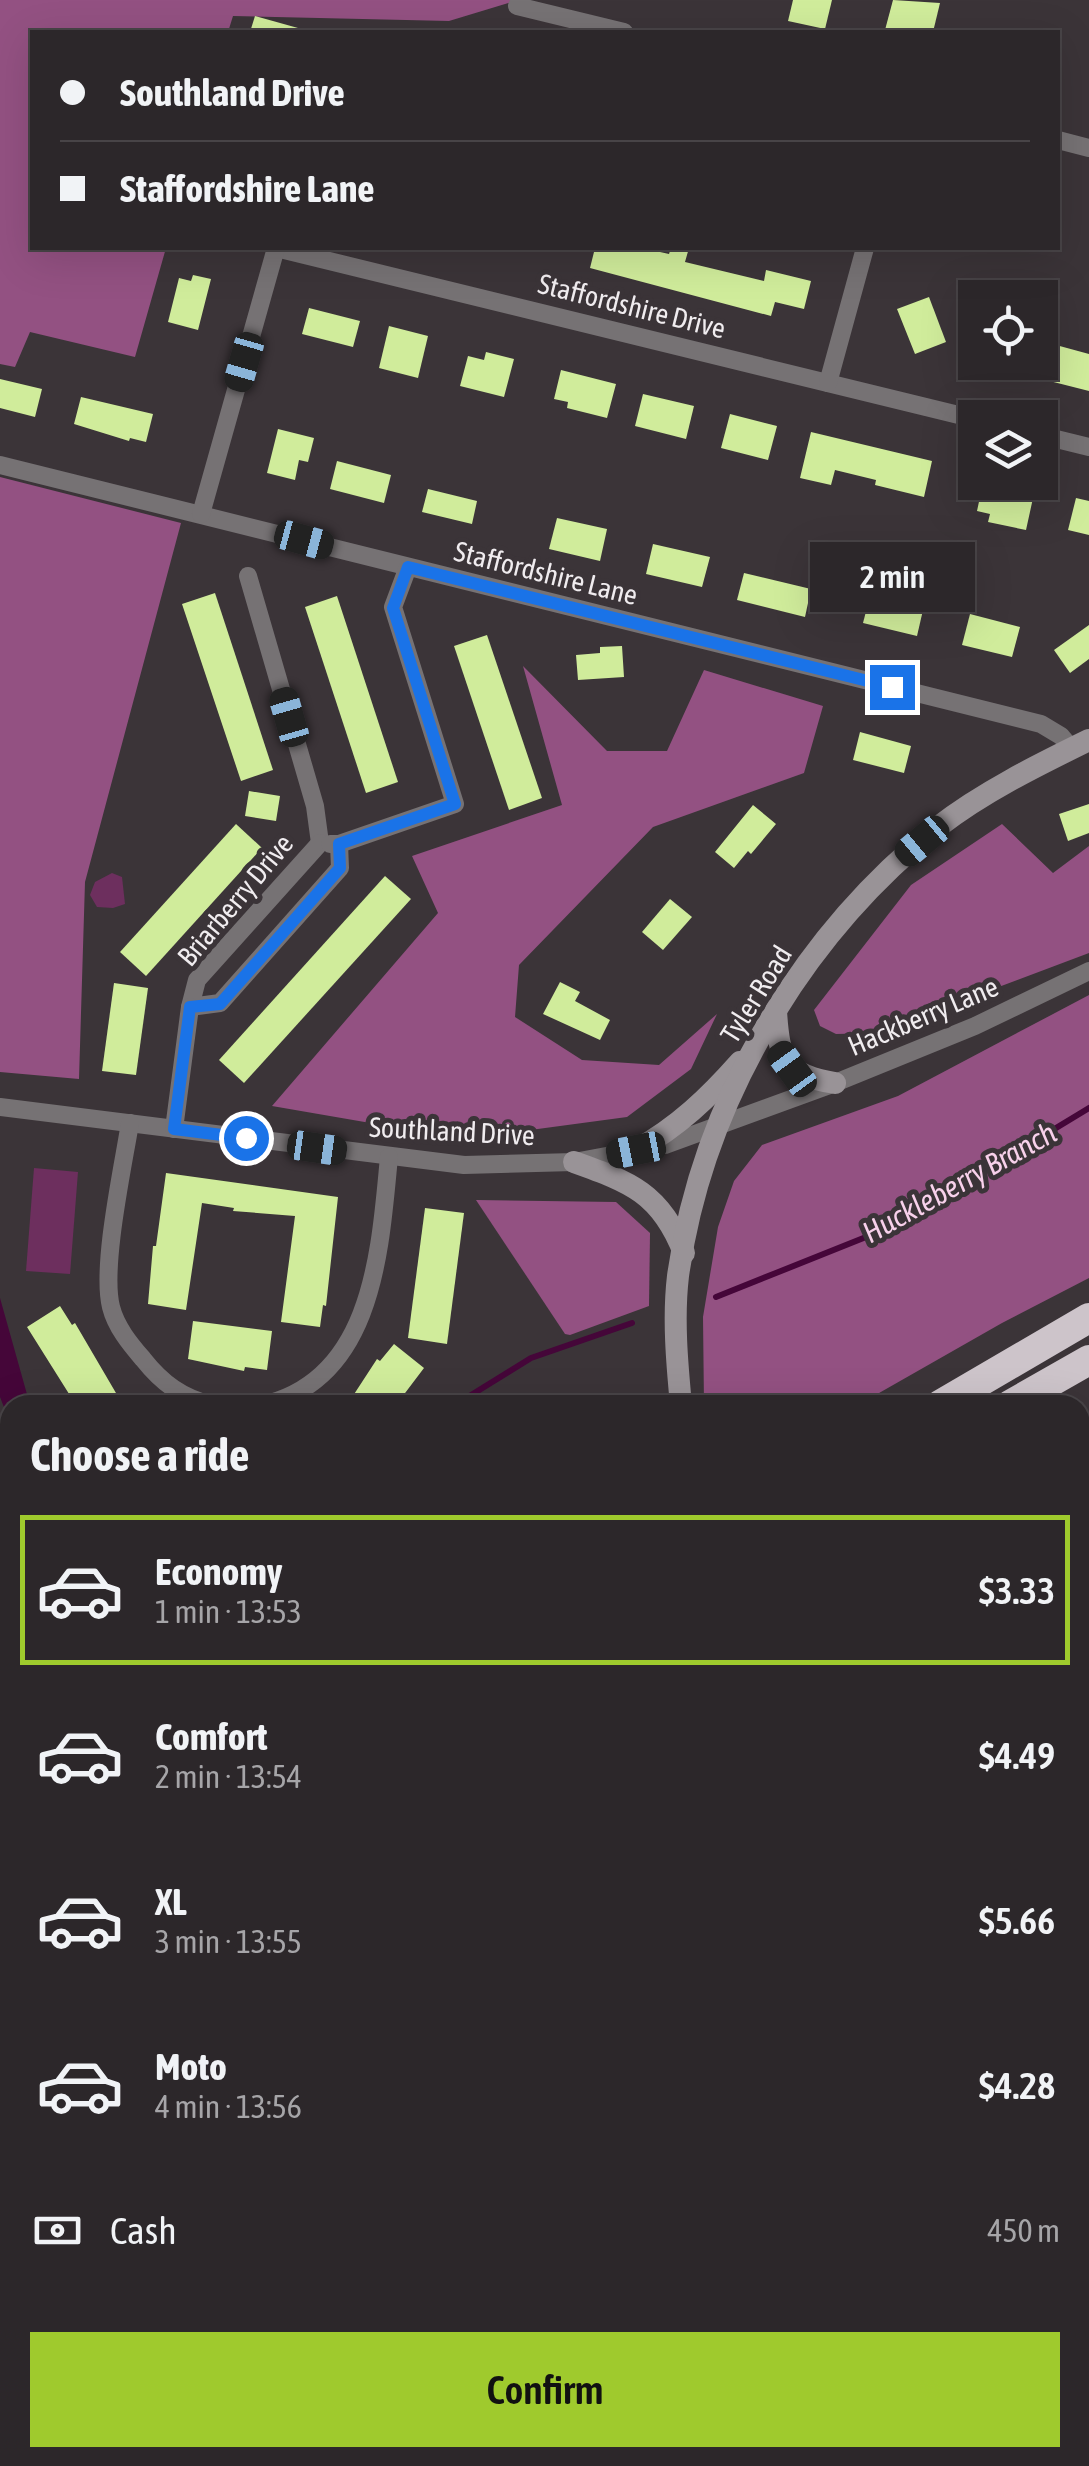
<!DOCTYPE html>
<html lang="en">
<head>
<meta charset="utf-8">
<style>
	body { margin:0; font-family:"Asap Condensed",sans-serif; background:#342f32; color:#f1f3f6; height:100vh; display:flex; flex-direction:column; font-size:38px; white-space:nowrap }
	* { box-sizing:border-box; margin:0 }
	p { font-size:32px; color:#a6a5a8 }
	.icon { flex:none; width:55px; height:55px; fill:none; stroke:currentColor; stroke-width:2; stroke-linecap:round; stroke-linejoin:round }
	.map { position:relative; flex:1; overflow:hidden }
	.sheet { position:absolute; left:0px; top:1395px; width:1090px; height:1072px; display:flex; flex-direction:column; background:#2c272a; border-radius:30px 30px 0 0; box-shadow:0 10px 40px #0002,0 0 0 2px #484447 }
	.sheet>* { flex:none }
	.banner { position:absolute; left:30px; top:30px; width:1030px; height:220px; border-radius:0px; box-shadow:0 10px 40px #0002,0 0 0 2px #484447; display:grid; align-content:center; height:220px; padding:0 30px; background:#2c272a }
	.tools { position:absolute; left:958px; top:280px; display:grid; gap:20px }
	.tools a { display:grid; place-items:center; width:100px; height:100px; border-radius:0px; background:#2c272a; box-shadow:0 10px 40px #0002,0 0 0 2px #484447; font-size:50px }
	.end { position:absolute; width:45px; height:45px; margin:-22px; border:12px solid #1a73e8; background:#fff; box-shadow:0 0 0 5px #fff }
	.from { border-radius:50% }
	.bubble { position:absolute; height:70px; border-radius:0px; background:#2c272a; box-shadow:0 10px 40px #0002,0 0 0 2px #484447; font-size:32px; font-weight:600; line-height:70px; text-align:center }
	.car { position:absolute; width:30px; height:60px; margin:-30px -15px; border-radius:12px; box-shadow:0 0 8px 2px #0007; background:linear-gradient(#222 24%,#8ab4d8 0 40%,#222 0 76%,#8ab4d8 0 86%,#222 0) }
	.banner b { display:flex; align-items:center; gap:35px; height:95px; font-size:38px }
	.banner b+b { border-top:2px solid #484447 }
	.banner i { width:25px; height:25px; background:#f1f3f6 }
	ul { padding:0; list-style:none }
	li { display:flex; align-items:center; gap:30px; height:150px; margin:0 20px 15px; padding:0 10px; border:5px solid transparent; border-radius:0px }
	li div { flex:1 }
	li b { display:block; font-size:38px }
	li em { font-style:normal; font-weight:600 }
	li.active { border-color:#9fca2d }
	li>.icon { width:90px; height:90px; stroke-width:1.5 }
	h2 { padding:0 30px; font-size:45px; line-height:120px }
	.pay { display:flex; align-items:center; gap:25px; height:110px; padding:0 30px; font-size:38px }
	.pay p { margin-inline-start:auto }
	.button { display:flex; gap:20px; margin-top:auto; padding:20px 30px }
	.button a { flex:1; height:115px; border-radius:0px; background:#9fca2d; color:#111; font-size:40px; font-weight:600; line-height:115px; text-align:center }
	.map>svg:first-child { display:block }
	.green { fill:#6d2f5e }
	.forest { fill:#935182 }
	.water { fill:#450639 }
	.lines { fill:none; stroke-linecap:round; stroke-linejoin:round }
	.stream { stroke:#450639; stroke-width:6 }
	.building { fill:#d0ec9b }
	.street { stroke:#767274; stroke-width:18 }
	.secondary { stroke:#999397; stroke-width:22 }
	.primary { stroke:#b4adb2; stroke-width:25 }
	.highway { stroke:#cdc4ca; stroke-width:30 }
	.route { stroke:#1a73e8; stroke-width:12 }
	.labels { text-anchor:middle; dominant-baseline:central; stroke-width:10; stroke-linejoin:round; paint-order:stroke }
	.street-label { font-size:28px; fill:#f0ecef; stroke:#3b3438 }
	.water-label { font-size:30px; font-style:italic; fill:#f8d1eb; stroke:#3b3438 }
</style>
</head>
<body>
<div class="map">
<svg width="1089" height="2466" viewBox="0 0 1089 2466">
	<rect width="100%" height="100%" fill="#3b3438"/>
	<g class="green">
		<path d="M112,873l10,4 3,27 -12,4 -16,-1 -7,-12 5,-13z"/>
		<path d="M34,1168l44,4 -8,102 -44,-3z"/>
	</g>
	<g class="forest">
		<path d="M0,0h518l-69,21 -216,-5 -5,16h-196v216h134l-31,109 -105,-25 -15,35 -15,-3z"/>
		<path d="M0,477l181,46 -96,359 -6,197 -79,-7z"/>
		<path d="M523,666l84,85h60l37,-81 119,36 -19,67 -151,54 -134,138 -4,52 67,43 77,5 58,-51 -26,55 -64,48 -164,22 -191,-33 166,-193 -26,-57 150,-51z"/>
		<path d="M1002,824l51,49 36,-27v107l-213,80 -40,1 -16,-8 -6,-16 97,-125z"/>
		<path d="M1089,995v283l-87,45 -144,82h-154l-1,-88 15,-90 16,-46 28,-36 136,-49z"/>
		<path d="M476,1200l140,2 34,31 -1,73 -79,29 -5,-1z"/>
		<path d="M10,1662v105h-10v-104z"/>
		<path d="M1080,1925l9,5v302l-9,-19z"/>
	</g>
	<path class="water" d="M0,1298l30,107h-20v18l-10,-26z"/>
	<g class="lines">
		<g class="stream">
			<path d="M716,1297l180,-72 193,-117"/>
			<path d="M455,1405l76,-47 101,-35"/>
		</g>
	</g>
	<g class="building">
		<path d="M793,0h39l-7,29 -37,-8z"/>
		<path d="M893,0l47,3 -7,29 -48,-2z"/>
		<path d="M255,16l43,12 -1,4h-47z"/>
		<path d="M595,248h47l27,6 2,-6h18l-4,14 79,19 2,-11 45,11 -7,28 -29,-7 -4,14 -181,-48z"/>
		<path d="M193,275l18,4 -13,51 -30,-8 11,-44 12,3z"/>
		<path d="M929,297l17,45 -31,12 -18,-45z"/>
		<path d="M309,308l51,13 -7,26 -51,-13z"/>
		<path d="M389,326l39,10 -10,42 -39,-10z"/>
		<path d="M1056,345l33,9v37l-91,-23v-6h53z"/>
		<path d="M486,352l28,7 -10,38 -44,-11 8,-30 16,4z"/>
		<path d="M561,370l55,14 -9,34 -40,-10 1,-6 -14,-3z"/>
		<path d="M0,379l42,10 -7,28 -35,-9z"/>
		<path d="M643,394l51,12 -8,33 -51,-13z"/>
		<path d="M81,397l72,17 -7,28 -16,-4 -1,3 -55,-17z"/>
		<path d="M730,414l47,12 -9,34 -47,-12z"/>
		<path d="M278,429l36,9 -6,24 -9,-2 -4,20 -28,-7z"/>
		<path d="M811,432l121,29 -8,36 -49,-12 1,-5 -41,-10 -4,15 -31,-7z"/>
		<path d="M337,461l54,14 -7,28 -54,-14z"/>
		<path d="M983,483l25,6 2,-6 25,6 -9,41 -38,-8 2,-8 -13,-3z"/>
		<path d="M428,489l49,12 -5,23 -50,-12z"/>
		<path d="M1076,498l13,3v34l-21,-5z"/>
		<path d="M557,518l50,11 -7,32 -51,-12z"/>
		<path d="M653,544l57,13 -8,30 -56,-13z"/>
		<path d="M744,573l67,16 -6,28 -68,-17z"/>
		<path d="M215,593l58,177 -32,11 -59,-177z"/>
		<path d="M337,596l61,186 -32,11 -61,-186z"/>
		<path d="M870,596l53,14 -6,26 -54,-13z"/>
		<path d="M970,614l50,13 -8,30 -50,-12z"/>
		<path d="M1089,625v34l-19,14 -16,-23z"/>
		<path d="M487,635l55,163 -33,12 -55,-164z"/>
		<path d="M622,646l2,31 -46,3 -2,-25 24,-2v-6z"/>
		<path d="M860,732l51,14 -7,27 -51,-13z"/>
		<path d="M249,791l31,5 -4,25 -31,-5z"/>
		<path d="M1089,804v29l-21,8 -9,-27z"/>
		<path d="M753,805l23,19 -25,30 -3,-3 -14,17 -19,-16z"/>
		<path d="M236,824l26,24 -116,128 -26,-24z"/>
		<path d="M385,876l26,23 -167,184 -25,-23z"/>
		<path d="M670,899l22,18 -29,33 -21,-18z"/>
		<path d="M560,982l20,10 -5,9 35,19 -10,20 -57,-26z"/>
		<path d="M114,983l34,5 -12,87 -34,-4z"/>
		<path d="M166,1173l172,24 -12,109 -3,-1 -3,22 -39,-5 14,-106 -62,-5 1,-3 -32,-5 -16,107 -38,-6 5,-58h3z"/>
		<path d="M425,1208l39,5 -17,131 -39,-6z"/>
		<path d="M60,1306l12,19 3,-2 48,82h-47l-49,-78z"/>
		<path d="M193,1321l79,10 -5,39 -22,-3 -1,4 -56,-12z"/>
		<path d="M394,1344l30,24 -28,37h-49l30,-46 3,2z"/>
	</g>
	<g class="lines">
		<g class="street">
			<path d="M517,6l107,26"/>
			<path d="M1058,140l31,8"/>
			<path d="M276,248l699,171"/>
			<path d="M828,383l37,-135"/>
			<path d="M1040,435l49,12"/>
			<path d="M0,465l1041,259 20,12 10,12"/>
			<path d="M201,514l75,-266"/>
			<path d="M248,576l67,230 5,37"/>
			<path d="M320,843l-123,137 -7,27 30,-4 120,-135 -1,-24"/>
			<path d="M330,844h9l116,-40 -62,-197 15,-40"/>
			<path d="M0,1107l464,58 110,-3 91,-17 170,-62 140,-57 114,-55"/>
			<path d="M130,1123c-7,44 -29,144 -19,184 5,20 19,37 32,52 19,24 39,39 69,46"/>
			<path d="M174,1129l16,-122"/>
			<path d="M262,1405c112,-25 118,-155 127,-248"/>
			<path d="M1080,1674l9,-11"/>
			<path d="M1080,1714l9,11"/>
		</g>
		<g class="secondary">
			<path d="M776,1011c3,48 8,64 59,72"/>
			<path d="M636,1150c42,-23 73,-53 104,-88"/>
			<path d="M574,1162c56,20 87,31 110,91"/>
			<path d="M681,1405c-4,-42 -8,-87 -3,-129 24,-173 123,-340 260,-449 45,-35 100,-62 151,-87"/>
			<path d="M1080,2328l9,23"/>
		</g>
		<g class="primary">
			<path d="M0,2272l10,8"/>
			<path d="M0,2331l10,8"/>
			<path d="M145,2458l9,8"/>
			<path d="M219,2458l9,8"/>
		</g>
		<g class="highway">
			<path d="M940,1405l149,-87"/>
			<path d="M1010,1405l79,-45"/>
			<path d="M0,1788l10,-1"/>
			<path d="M0,1816l10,-1"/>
			<path d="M0,2393l10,-11"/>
			<path d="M2,2466l8,-9"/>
		</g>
	</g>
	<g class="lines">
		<path class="route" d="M246,1138l-72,-9 16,-122 30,-3 120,-136 -1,-24 116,-40 -62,-196 15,-41 484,120"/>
	</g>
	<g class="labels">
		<g class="street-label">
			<text transform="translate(632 306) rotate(14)">Staffordshire Drive</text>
			<text transform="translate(546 573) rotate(14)">Staffordshire Lane</text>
			<text transform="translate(235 900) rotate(-50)">Briarberry Drive</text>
			<text transform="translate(756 994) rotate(-58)">Tyler Road</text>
			<text transform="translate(923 1016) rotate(-23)">Hackberry Lane</text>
			<text transform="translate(452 1131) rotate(3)">Southland Drive</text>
		</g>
		<g class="water-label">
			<text transform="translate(959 1182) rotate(-29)">Huckleberry Branch</text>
		</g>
	</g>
</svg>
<div class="tools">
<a><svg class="icon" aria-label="locate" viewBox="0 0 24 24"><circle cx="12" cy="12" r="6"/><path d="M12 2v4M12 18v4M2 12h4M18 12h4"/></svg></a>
<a><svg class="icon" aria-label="layers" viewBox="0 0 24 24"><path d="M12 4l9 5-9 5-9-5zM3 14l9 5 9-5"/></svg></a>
</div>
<i class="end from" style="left:246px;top:1138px"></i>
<i class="end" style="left:892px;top:687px"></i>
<div class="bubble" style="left:810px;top:542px;width:165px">2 min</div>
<i class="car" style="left:244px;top:362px;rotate:196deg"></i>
<i class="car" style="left:304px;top:540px;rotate:105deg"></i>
<i class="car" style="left:289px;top:717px;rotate:344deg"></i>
<i class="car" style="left:922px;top:841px;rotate:230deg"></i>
<i class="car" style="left:792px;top:1069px;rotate:324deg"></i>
<i class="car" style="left:317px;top:1148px;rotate:98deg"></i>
<i class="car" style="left:636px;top:1150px;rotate:259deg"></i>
<div class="banner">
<b><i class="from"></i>Southland Drive</b>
<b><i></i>Staffordshire Lane</b>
</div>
<section class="sheet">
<h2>Choose a ride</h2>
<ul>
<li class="active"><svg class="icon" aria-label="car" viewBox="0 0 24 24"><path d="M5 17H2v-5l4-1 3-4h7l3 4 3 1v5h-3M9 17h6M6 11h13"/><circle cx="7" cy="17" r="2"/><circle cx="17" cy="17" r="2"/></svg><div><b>Economy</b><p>1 min · 13:53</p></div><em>$3.33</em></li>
<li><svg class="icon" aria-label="car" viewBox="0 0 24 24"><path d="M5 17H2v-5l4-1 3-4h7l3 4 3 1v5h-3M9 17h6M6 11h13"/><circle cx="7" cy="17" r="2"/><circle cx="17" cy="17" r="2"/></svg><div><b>Comfort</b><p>2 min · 13:54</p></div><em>$4.49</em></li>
<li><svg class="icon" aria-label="car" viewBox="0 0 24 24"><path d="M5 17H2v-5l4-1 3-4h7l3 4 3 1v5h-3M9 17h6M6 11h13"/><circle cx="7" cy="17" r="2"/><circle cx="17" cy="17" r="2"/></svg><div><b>XL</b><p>3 min · 13:55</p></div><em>$5.66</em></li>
<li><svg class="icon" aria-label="car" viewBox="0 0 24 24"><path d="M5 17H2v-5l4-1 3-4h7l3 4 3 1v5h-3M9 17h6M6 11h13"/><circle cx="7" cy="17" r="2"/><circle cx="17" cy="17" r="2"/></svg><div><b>Moto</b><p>4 min · 13:56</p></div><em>$4.28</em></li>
</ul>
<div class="pay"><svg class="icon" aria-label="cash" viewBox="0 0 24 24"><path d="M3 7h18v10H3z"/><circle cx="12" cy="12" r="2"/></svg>Cash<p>450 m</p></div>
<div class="button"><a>Confirm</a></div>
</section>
</div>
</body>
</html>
